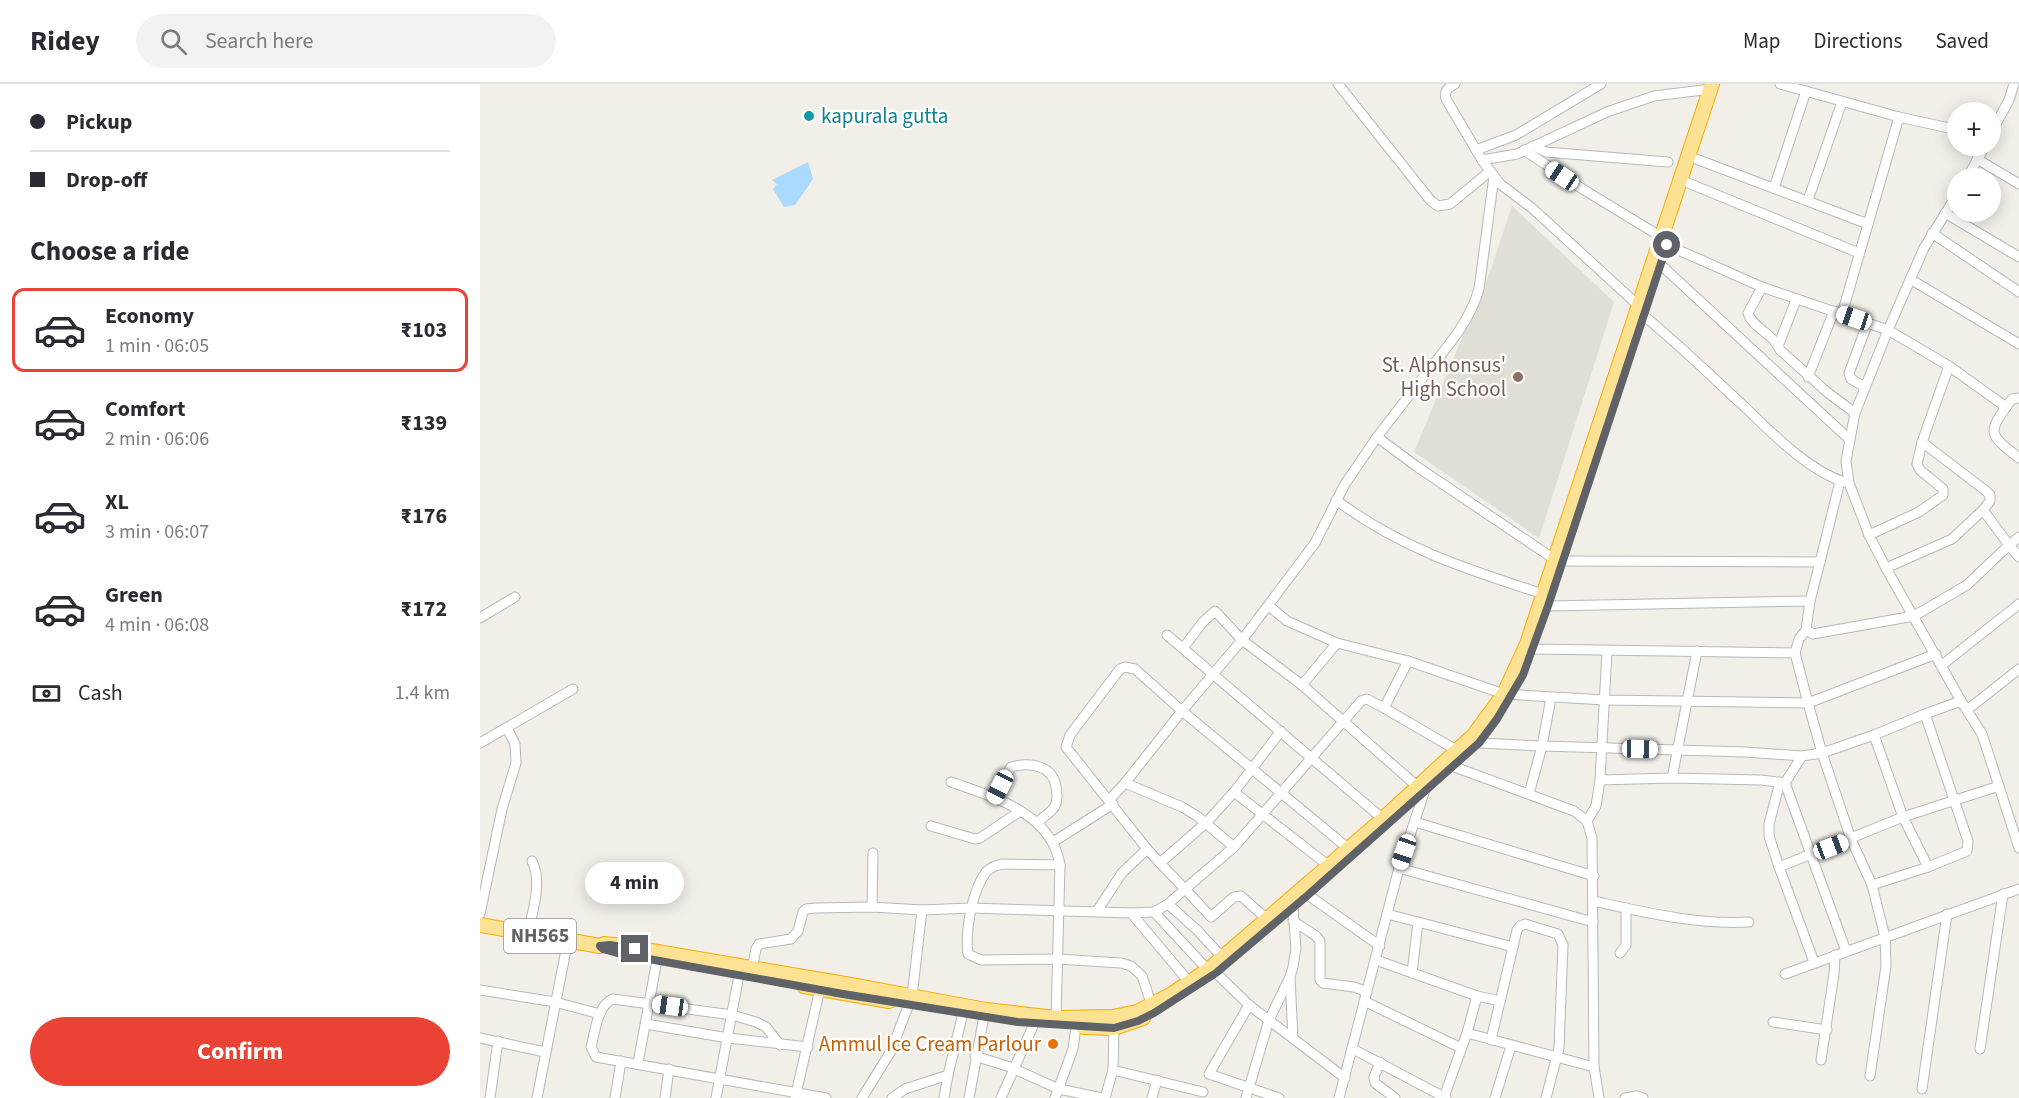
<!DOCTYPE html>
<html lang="en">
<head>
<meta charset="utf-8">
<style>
	body { margin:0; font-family:"Source Sans 3",sans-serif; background:#f2f2f3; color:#2b2b33; height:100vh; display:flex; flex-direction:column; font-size:22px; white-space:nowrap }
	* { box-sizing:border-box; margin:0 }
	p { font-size:20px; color:#7c7c81 }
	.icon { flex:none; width:33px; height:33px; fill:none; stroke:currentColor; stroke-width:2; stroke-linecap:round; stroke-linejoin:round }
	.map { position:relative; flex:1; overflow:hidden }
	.side { display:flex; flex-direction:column; background:#fff; width:480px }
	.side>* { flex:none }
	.banner { display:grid; align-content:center; height:132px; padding:0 30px; background:#fff }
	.buttons { position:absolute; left:1467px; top:18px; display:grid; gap:12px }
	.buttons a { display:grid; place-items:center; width:54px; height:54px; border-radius:50%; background:#fff; box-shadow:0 3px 15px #0003; font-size:30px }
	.end { position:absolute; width:27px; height:27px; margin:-14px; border:8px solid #5f6368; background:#fff; box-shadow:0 0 0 3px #fff }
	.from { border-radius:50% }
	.bubble { position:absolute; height:42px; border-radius:21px; background:#fff; box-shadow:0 3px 15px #0003; font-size:20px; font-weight:700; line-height:42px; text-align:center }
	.car { position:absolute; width:18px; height:36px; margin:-18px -9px; border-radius:8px; box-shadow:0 0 4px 2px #0007; background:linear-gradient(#fff 24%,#345 0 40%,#fff 0 76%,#345 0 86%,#fff 0) }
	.banner b { display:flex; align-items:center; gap:21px; height:57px; font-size:22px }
	.banner b+b { border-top:2px solid #e1e1e2 }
	.banner i { width:15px; height:15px; background:#2b2b33 }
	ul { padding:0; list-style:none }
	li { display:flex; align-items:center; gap:18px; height:84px; margin:0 12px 9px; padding:0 18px; border:3px solid transparent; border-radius:12px }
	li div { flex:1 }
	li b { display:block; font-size:22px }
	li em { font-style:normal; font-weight:700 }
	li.on { border-color:#ea4335 }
	li>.icon { width:54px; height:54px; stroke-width:1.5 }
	h2 { padding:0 30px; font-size:27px; line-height:72px }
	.pay { display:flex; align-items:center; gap:15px; height:66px; padding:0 30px; font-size:22px }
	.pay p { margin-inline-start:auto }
	.primary-button { display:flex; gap:12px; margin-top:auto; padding:12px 30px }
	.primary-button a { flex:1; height:69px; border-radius:36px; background:#ea4335; color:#fff; font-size:24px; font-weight:700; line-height:69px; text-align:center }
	header { display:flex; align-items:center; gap:36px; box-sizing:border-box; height:84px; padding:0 30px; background:#fff; border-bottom:2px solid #e1e1e2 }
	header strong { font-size:28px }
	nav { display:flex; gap:33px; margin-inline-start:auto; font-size:21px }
	.search { width:420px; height:54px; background:#f2f2f3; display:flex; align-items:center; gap:15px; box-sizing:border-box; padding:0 21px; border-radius:33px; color:#7c7c81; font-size:22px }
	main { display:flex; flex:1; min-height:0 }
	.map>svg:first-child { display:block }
	.education { fill:#e1ded6 }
	.water { fill:#aadaff }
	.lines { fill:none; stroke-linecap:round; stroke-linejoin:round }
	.minor-casing { stroke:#b5b8bc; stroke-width:11 }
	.highway-casing { stroke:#f9ab00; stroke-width:16 }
	.minor { stroke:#fff; stroke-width:9 }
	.highway { stroke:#fde293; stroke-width:14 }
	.route { stroke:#5f6368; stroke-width:8 }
	.culture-dot { fill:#0f9aa8; stroke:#fff; stroke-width:2 }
	.education-dot { fill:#8d6e63; stroke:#fff; stroke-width:2 }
	.food-dot { fill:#e8710a; stroke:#fff; stroke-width:2 }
	.labels { text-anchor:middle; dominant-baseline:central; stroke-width:4.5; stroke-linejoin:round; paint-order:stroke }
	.shield { fill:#fff; stroke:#8f9295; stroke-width:1.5 }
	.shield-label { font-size:20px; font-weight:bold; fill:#5f6368 }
	.culture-label { font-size:21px; fill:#0d838f; stroke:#fff; text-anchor:start }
	.education-label { font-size:21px; fill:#785e54; stroke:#fff; text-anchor:end }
	.food-label { font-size:21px; fill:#c56008; stroke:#fff; text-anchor:end }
</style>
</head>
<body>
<header>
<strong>Ridey</strong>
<div class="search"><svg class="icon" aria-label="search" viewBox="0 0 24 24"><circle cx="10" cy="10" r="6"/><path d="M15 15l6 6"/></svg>Search here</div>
<nav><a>Map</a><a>Directions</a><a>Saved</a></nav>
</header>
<main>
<section class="side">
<div class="banner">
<b><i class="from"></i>Pickup</b>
<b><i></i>Drop-off</b>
</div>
<h2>Choose a ride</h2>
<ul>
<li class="on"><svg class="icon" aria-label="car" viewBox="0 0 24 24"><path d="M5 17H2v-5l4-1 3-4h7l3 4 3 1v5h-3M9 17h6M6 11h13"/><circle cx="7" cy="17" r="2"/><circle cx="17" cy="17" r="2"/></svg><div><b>Economy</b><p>1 min · 06:05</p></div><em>₹103</em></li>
<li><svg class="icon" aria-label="car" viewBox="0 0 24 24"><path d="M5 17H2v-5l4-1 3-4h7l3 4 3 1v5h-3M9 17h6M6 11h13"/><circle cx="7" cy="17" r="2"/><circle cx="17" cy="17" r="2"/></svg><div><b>Comfort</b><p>2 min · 06:06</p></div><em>₹139</em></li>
<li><svg class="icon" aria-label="car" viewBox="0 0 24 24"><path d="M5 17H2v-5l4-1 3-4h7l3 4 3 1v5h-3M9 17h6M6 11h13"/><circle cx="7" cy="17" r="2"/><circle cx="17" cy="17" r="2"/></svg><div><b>XL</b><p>3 min · 06:07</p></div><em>₹176</em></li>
<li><svg class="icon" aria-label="car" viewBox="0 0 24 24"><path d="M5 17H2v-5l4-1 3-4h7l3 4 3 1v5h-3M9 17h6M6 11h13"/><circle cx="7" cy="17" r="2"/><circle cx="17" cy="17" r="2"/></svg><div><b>Green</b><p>4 min · 06:08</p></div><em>₹172</em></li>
</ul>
<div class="pay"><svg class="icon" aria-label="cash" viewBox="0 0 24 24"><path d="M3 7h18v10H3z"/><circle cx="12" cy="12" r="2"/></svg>Cash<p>1.4 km</p></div>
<div class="primary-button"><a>Confirm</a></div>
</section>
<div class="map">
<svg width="1539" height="1014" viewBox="0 0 1539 1014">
	<rect width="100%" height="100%" fill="#f1efe8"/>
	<path class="education" d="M1032,122l102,96 -75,236 -125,-86 77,-183z"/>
	<path class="water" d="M328,78l5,17 -18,26 -11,2 -11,-18 4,-5 -5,-4z"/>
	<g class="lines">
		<defs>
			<g id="minor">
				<path d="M858,0l93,117 7,5 12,-2 39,-32"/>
				<path d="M975,0c-7,4 -11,6 -9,15l36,61 18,24 32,24 107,98"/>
				<path d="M1300,0l119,33"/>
				<path d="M1510,51l19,-35 5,-16"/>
				<path d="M1053,62l13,6 122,10"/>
				<path d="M996,66l40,-15 85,-51"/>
				<path d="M1044,66l57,38 82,50"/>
				<path d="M1216,75l172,65"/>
				<path d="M1497,75l42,25"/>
				<path d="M1002,76l35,-6 90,-42 47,-16 57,-7"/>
				<path d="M1487,94l18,-32"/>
				<path d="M1208,99l171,70"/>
				<path d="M1294,104l32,-97"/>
				<path d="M1328,116l34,-98"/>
				<path d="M1465,129l74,44"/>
				<path d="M1452,149l87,59"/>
				<path d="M1187,161l95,42 126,43 -33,83 -9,48 3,22 20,52 17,33 75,133 21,33 37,114"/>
				<path d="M1181,181l188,174"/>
				<path d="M1430,195l109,65"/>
				<path d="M1282,203l-14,26c4,14 23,20 30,33"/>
				<path d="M1316,216l-18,46 2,4 47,42 28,21"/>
				<path d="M1362,230l57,-197 59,13"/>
				<path d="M1164,232c36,29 69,62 104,94 26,25 60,60 96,72"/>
				<path d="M1469,282l-61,-36 36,-82 34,-55"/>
				<path d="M1328,293l26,-66"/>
				<path d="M1385,303l-14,-8 -2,-6 19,-51"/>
				<path d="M1539,314l-7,1c-25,34 -25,34 7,59"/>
				<path d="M897,353c17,-22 34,-44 51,-66 20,-25 42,-50 51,-82l15,-113"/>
				<path d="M856,416c66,49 130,69 207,94"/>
				<path d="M1389,451l50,-23 24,-17v-6l-23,-19 -3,-6 5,-22"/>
				<path d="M1539,453l-10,8 10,12"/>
				<path d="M1082,477l258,1 20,-81"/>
				<path d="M1406,484l66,-29 31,-29 7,-9v-6l-4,-4 -64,-49 27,-76 57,41"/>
				<path d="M1330,517l10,-39"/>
				<path d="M789,522l18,15 50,22"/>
				<path d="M1068,522l262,-5 -4,29 7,4 101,-18 53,-31 42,-40 -26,-35"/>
				<path d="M0,534l35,-21"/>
				<path d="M687,551l216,184"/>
				<path d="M703,564l20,-26 12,-11 27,29 -60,71 -57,72 57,24 15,9 37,31 127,-146 6,-2 17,9"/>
				<path d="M1127,567l-7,129 72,-2 89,2 24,3 61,168"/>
				<path d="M1315,569l4,-14 7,-9"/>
				<path d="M928,577l-24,47 74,43"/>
				<path d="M1462,581l77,-61"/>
				<path d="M822,601l35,-42 71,18 96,33 101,6 203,3 -13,-50 -263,-4"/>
				<path d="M1071,614l-9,48 203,6 57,4 20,-3 52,-18 51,-21"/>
				<path d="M1487,626l52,-41"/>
				<path d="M1394,651l29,82 25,50"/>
				<path d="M0,659l93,-54"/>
				<path d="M999,659l63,3 -13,48"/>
				<path d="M972,682l122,45 13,10 5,17 2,229 5,31"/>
				<path d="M1192,694l25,-127"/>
				<path d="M471,698c42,15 101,31 109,83l-4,153"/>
				<path d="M1300,698l-11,42v12l10,31 35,95"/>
				<path d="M1305,699l17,-27"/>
				<path d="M938,703l-116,-102 -60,-45 73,-97 30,-59 32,-47 39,29 138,93"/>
				<path d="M754,708l95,74"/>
				<path d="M514,714l17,-31c19,-5 42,-2 45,20 1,5 2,13 -1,19 -3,6 -12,11 -17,16"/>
				<path d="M630,715l15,-16"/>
				<path d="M1107,737l9,-15 4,-26"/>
				<path d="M935,738l179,54"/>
				<path d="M451,742l44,13 5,-1 39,-26"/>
				<path d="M573,758l60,-38"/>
				<path d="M754,763l-49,42 -25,-26 47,-41 27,-30 47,-61"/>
				<path d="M667,765l-81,-102 4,-12 50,-66 5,-2 10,2 47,42 167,138"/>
				<path d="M580,781l-57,-1c-7,1 -12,3 -17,8 -14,19 -21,59 -18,82l13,6 77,-1 63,4 10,3 11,10 10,30"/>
				<path d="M1299,783l124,-50 96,-31"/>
				<path d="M919,784l194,54"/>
				<path d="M1392,801l56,-18 39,-16 1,-10 -43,-127 36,-13"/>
				<path d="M828,811l72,51"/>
				<path d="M1113,817c51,11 104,24 156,21"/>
				<path d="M688,820l17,-15 26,28 23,-20 7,-1 26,23"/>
				<path d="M392,823l1,-54"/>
				<path d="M617,827l25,-38 25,-24 13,14"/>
				<path d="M674,828l54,58"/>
				<path d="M651,829l59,70"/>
				<path d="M0,830l22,-105 14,-46 -1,-19 -8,-16"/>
				<path d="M907,830l31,8 -6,51"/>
				<path d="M813,837l23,15 4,5v39l3,3 31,4 13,5"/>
				<path d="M938,838l95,25"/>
				<path d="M48,850c4,-22 15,-52 4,-73"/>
				<path d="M1140,869l6,-8v-37"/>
				<path d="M896,876l101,36 23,5"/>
				<path d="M272,885l4,-20 3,-5 32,-5 7,-8 5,-19 3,-3 10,-1 56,-1 50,3 48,-2 161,5 23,-1 14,-8 29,26 25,27"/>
				<path d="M736,889l33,32 96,73"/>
				<path d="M1305,890l234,-85"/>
				<path d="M810,894l3,60"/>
				<path d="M0,906l75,12 45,12"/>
				<path d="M432,912l10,-86"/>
				<path d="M884,917l97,47"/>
				<path d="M769,921l-40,69 70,24"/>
				<path d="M1293,938l54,8"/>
				<path d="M166,940l82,14 80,9"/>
				<path d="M987,949l127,34"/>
				<path d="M0,954l65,14"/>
				<path d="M1011,956l26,-110 3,-4 5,-2 33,10 5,11 -4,103 -13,50"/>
				<path d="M300,961l-14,-18 -10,-5 -24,-7 -119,-16c-16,6 -18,34 -22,48l5,10 230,41"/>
				<path d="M873,965l93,49"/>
				<path d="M1500,965l23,-155"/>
				<path d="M495,972l35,11 49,22 43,9"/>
				<path d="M1341,976l13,-86 1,-19"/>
				<path d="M900,978l-6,15 1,6 20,15"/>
				<path d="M158,979l19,-103"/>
				<path d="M633,986l90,22"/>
				<path d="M1390,992l16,-110 -1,-29 -13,-52 -21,-46 -29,-86 -14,-50 128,-49"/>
				<path d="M1442,1005l25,-175"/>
				<path d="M964,1013l23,-64 10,-37"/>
				<path d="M10,1014l8,-57"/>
				<path d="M57,1014l31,-158"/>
				<path d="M135,1014l6,-37"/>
				<path d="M185,1014l4,-29"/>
				<path d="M236,1014l23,-123"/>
				<path d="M315,1014l25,-109"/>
				<path d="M382,1014l29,-47 18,-47"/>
				<path d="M412,1014l13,-9 43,-14 15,-62"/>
				<path d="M464,1014l4,-23"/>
				<path d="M489,1014l15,-82"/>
				<path d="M521,1014l33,-74"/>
				<path d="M575,1014l18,-49 3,-23"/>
				<path d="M625,1014l8,-28 1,-42"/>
				<path d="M672,1014l5,-18"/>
				<path d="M766,1014l23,-78 21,-43 3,-10 3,-19 -3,-40"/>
				<path d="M859,1014l60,-230 26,-78"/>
				<path d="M1015,1014l16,-52"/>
				<path d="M1145,1014l12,-2 6,2"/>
			</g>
			<g id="highway">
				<path d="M0,841l120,21 4,-2 18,2 223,38 141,26 70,8 57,-1 24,-5 35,-18 36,-24 175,-151 91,-84 30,-41 23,-50 185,-560"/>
				<path d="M324,902l85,15"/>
				<path d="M603,943l31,1 29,-10"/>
			</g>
		</defs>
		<use href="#minor" class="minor-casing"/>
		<use href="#highway" class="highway-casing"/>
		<use href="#minor" class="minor"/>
		<use href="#highway" class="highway"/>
	</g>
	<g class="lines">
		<path class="route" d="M155,865l-25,-4 -10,1 3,3 18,5 222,40 175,28 96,6 24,-7 16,-8 62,-40 92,-78 171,-152 18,-24 26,-44 25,-69 119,-361"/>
	</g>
	<circle class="culture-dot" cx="329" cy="32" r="6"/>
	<circle class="education-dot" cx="1038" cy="293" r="6"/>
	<circle class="food-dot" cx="573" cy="960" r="6"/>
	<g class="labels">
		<rect class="shield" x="24" y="835" width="72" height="34" rx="4.5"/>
		<g class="shield-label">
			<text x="60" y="852">NH565</text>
		</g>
		<g class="culture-label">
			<text x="341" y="32">kapurala gutta</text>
		</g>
		<g class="education-label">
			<text x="1026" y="281">St. Alphonsus'<tspan x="1026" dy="24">High School</tspan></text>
		</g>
		<g class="food-label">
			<text x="561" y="960">Ammul Ice Cream Parlour</text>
		</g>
	</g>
</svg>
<div class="buttons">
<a>+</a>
<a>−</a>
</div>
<i class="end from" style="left:1187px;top:161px"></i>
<i class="end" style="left:155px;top:865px"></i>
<div class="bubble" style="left:105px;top:778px;width:99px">4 min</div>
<i class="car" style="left:1082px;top:92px;rotate:304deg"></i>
<i class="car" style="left:1374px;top:234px;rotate:288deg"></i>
<i class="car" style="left:1160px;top:665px;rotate:91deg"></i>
<i class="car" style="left:520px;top:703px;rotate:207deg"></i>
<i class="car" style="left:1351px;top:763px;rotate:69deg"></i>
<i class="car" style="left:924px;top:768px;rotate:199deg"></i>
<i class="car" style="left:190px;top:922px;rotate:278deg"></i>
</div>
</main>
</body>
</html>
